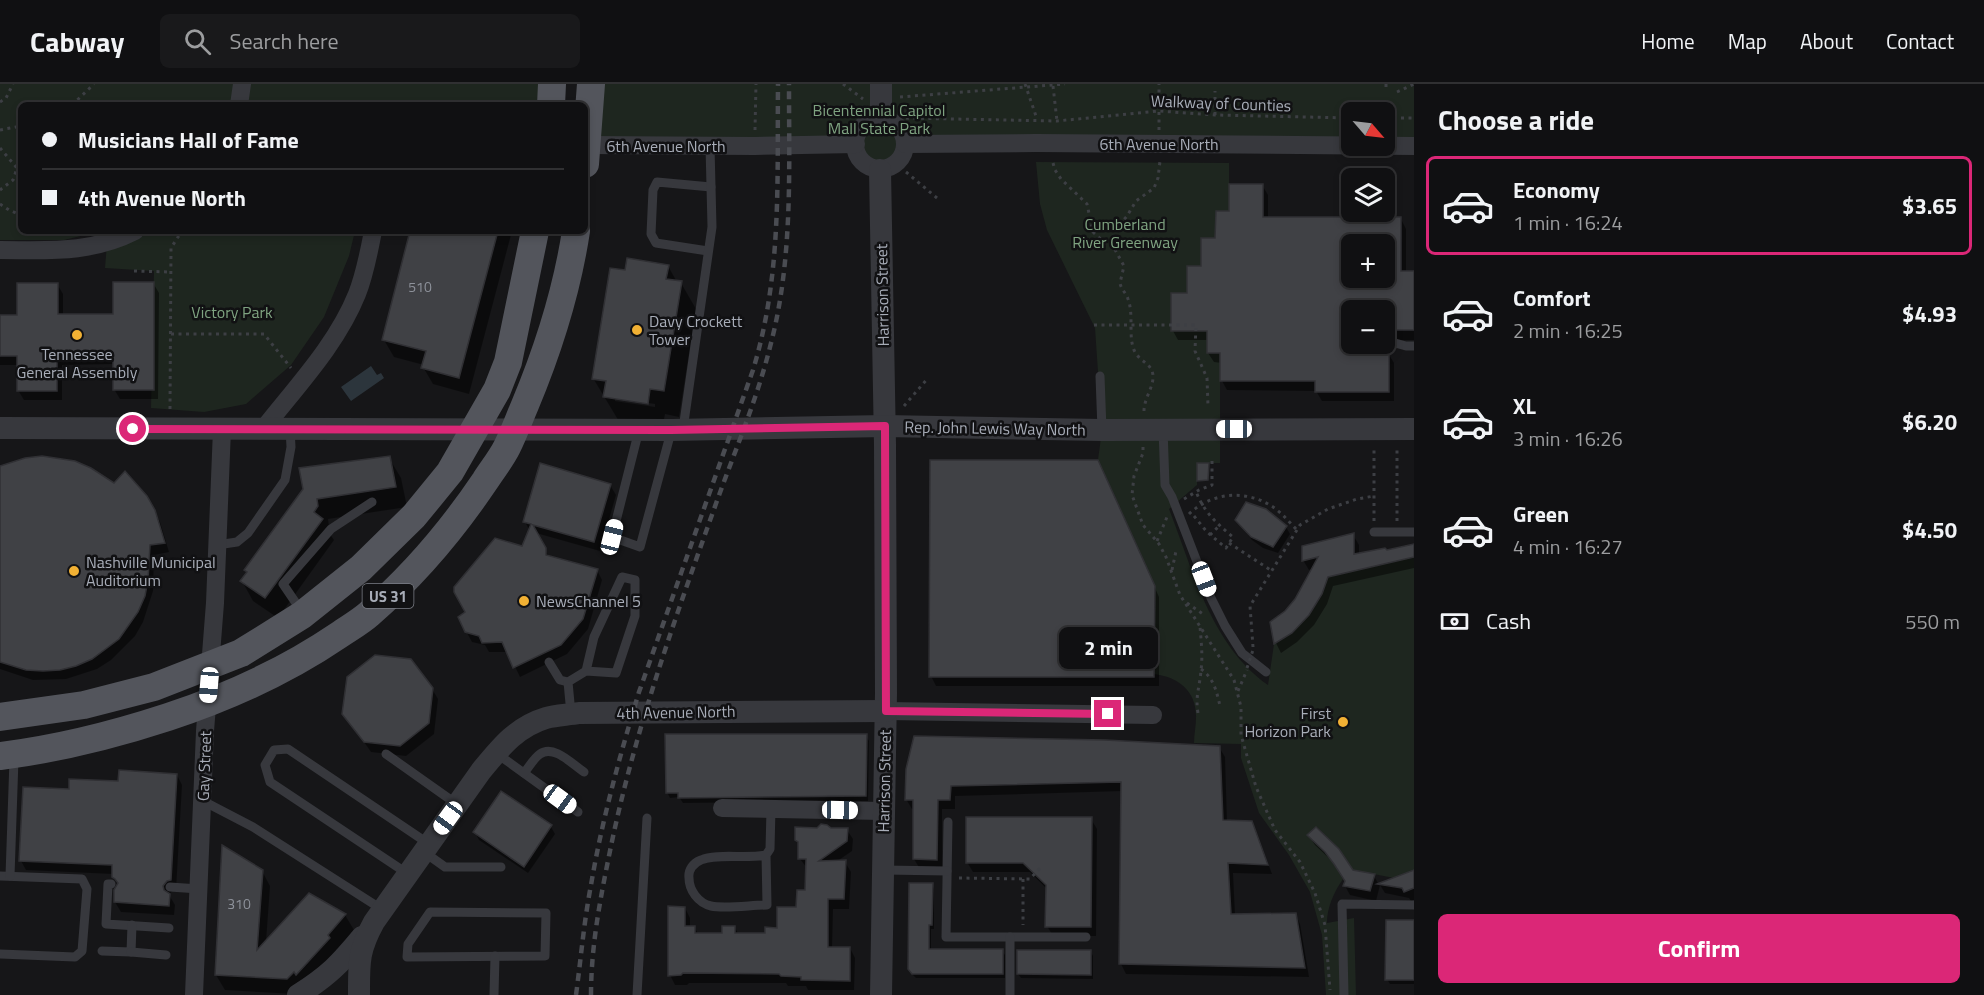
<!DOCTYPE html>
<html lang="en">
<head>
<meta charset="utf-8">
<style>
	body { margin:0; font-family:"Titillium Web",sans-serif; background:#19191b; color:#f1f3f6; height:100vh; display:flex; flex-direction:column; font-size:22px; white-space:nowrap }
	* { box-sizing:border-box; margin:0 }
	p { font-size:20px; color:#9c9d9f }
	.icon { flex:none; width:33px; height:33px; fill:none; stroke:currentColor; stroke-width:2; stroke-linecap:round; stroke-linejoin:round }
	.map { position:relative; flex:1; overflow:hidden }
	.drawer { display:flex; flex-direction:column; background:#101012; width:570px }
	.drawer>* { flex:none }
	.guide { position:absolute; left:18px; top:18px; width:570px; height:132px; border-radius:9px; box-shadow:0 3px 9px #0003,0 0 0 2px #303032; display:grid; align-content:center; height:132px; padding:0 24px; background:#101012 }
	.needle { width:39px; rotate:118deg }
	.buttons { position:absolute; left:1341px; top:18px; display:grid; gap:12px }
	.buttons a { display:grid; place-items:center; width:54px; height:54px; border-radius:9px; background:#101012; box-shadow:0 3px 9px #0003,0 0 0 2px #303032; font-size:30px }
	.end { position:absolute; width:27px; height:27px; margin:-14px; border:8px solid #db2777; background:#fff; box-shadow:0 0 0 3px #fff }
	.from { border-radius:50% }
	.bubble { position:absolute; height:42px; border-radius:9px; background:#101012; box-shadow:0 3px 9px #0003,0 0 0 2px #303032; font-size:20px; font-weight:700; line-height:42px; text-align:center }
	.car { position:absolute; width:18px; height:36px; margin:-18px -9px; border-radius:8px; box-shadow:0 0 4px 2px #0007; background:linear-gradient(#fff 24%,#345 0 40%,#fff 0 76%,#345 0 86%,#fff 0) }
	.guide b { display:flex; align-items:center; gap:21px; height:57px; font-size:22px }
	.guide b+b { border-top:2px solid #303032 }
	.guide i { width:15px; height:15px; background:#f1f3f6 }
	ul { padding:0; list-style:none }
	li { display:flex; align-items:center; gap:18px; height:99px; margin:0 12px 9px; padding:0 12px; border:3px solid transparent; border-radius:9px }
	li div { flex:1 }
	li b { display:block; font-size:22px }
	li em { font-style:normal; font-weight:700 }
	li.selected { border-color:#db2777 }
	li>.icon { width:54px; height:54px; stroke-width:1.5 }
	h2 { padding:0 24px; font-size:27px; line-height:72px }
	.pay { display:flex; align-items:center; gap:15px; height:66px; padding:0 24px; font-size:22px }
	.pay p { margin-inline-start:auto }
	.button { display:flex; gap:12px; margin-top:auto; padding:12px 24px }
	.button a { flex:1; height:69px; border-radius:9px; background:#db2777; color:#fff; font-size:24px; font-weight:700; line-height:69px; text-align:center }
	header { display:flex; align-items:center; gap:36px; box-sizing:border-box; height:84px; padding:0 30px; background:#101012; border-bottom:2px solid #303032 }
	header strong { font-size:28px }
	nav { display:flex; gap:33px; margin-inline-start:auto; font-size:21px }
	.search { width:420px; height:54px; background:#19191b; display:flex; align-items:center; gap:15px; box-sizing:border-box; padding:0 21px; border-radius:9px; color:#9c9d9f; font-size:22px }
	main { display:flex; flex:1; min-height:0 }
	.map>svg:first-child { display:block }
	.green { fill:#1e261f; fill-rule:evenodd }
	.water { fill:#2c353c }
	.shadow { fill:#0007; fill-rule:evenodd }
	.building { fill:#404145; stroke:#303034; stroke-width:1.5; fill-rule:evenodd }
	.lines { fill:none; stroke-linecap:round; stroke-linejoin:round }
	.path { stroke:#3d3f44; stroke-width:3; stroke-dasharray:3 4.5; stroke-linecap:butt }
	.service { stroke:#37383d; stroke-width:9 }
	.minor { stroke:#37383d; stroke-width:18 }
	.tertiary { stroke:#37383d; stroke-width:22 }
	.primary { stroke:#53555c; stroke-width:28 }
	.rail { stroke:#4a4c52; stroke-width:4.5; stroke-dasharray:8 6; stroke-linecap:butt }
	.path-bridge { stroke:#3d3f44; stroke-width:3; stroke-dasharray:3 4.5; stroke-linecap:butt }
	.route { stroke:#db2777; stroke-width:8 }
	.poi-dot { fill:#f2b134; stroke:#111113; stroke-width:2 }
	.labels { text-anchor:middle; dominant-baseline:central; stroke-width:5; stroke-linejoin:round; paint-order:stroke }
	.number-label { font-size:14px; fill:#8e929b }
	.shield { fill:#111113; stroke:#7b7e86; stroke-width:1.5 }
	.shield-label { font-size:15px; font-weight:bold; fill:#a8adb8 }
	.street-label { font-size:16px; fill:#a8adb8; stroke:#111113 }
	.park-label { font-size:16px; fill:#7fa381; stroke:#111113 }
	.poi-label { font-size:16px; fill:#a8adb8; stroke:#111113; text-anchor:start }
</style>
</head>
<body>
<header>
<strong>Cabway</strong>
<div class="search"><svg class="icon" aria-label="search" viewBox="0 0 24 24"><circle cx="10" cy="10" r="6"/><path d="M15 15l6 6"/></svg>Search here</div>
<nav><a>Home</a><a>Map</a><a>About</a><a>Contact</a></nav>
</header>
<main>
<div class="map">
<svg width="1414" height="911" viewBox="0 0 1414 911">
	<rect width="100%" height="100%" fill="#161618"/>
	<g class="green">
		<path d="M0,0h539l-2,21h-516v126h80l-37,9h-64z"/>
		<path d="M591,0h823v62l-510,6c-10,23 -38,24 -48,0l-269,-7zM1352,28h32v34h-32z"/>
		<path d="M1036,78l193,1v48h-13l-1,27 -14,28h-14v27h-16l36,38v22h13v110h-23v22l-28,24c24,61 42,136 99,176l6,-41c28,-16 44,-38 54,-67l86,-20v313l-20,8 -41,-8 -14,-21 -22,-22 -10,8 23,23 13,21c-9,13 -16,28 -16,44l27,-5 2,77h-30l-4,-60 -12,-43 -21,-37 -30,-42 -18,-55v-14l-47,-1c0,-9 2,-17 2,-25 1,-26 -17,-41 -42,-44l1,-88 -57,-126 4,-30 -7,-102 -48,-98 -7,-26z"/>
		<path d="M108,147h247l-6,25 -25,61 -33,48 -45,39 -42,8 -53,-4 3,-137 -49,-3z"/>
	</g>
	<path class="water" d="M371,282l6,9 4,-2 3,5 -33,23 -10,-14z"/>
	<g class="shadow">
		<path d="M1262,101l6,10v24h133l5,10v44l8,-1v68h-23l-7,-3v-27h-32v27h-3l-1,16h40l6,10v38h-72l-6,-10 -89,-1 -5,-9v-18l-8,-1 -6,-9v-13h-30l-5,-9 15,-37 43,-81zM1352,160h32v34h-32z"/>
		<path d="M412,147h100l-43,163 -36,-10 -10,-17 1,-2 -30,-8 -10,-17z"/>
		<path d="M668,182l9,16 4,1 15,26 -17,108 -14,-3 -3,16 -42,-7 -27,-45 33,-106zM615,314l40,6v3l-40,-6z"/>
		<path d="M153,199l6,10 -1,106h-38l-6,-10v-25l-52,1v35h-38l-6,-10v-25h-18v-49h18l39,-32 6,10v22l51,-1z"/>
		<path d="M389,374l12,20 6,29 -79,12 1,8 -2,3 7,10 -56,78 -25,-17 -11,-20 5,-8 -1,-3 58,-81z"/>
		<path d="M0,383l152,40 8,15 9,30 -15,3 -1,36 -10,31 -8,14 -24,24 -14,9 -31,10 -33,1 -33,-11z"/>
		<path d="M1103,387l56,126v89h-223l-5,-10z"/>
		<path d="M610,401l6,10 -16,56 -64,-18 13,24 48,13 5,10 -14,49 -21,25 -47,23 -12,-25h-19l-4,-7 -13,-3 -6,-11 57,-83 7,-17 -5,-9z"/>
		<path d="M1236,436l50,7 4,7 -12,19 -15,-5 -11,-8z"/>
		<path d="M1353,451l6,10v10l28,-3 27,-7v23l-81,18 -6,18 -13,21 -17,17 -16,11 -5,-10 -5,-21 20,-15 22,-38 -4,1 -6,-10z"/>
		<path d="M432,605l6,10 -4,35 -28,22 -35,-4 -27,-39z"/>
		<path d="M866,652l3,5 -1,60 -185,2 -4,-6 -9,1 -3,-6z"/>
		<path d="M1219,663l6,10 2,65 25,1 5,10 15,41 -39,-1 2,42 60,-1 5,10 9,53 -183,-3 -5,-10 2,-173 -168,5v13h-13v60h-22l-6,-10 1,-50h-3l-6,-10 1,-30z"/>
		<path d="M177,691l5,10 -6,105 -4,1 -3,4 6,10 -1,10 -53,-3 -6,-10 3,-16 -5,-12 -87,-4 -5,-9 50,-70z"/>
		<path d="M1091,735l6,10 -1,107h-43l-6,-10v-37l-17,-17h-57l-6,-10z"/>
		<path d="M551,743l4,7 -27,39 -49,-33 -4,-8z"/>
		<path d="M830,745l17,1 6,9 -1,12 -16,11h9l6,10 -2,37h-16l-1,39h18l5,10 -1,32h-46l-2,-4h-18l-2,-3h-97l-2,2h-12l-5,-10 15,-67 5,10v10h5l3,6 25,1 12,-7 4,7h28l11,-6 19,-21 10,-16v-24l-7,-9z"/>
		<path d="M1309,752l43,36 22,4 5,9 35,-14v29l-3,1 -2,-3 -24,-5 -5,-8 -4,16 -26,-6 -5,-9 1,-5 -4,-7 -9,-12 -18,-17z"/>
		<path d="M262,787l8,15 -4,56 43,-47 36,20 9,15 -18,20 1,3 -42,41 -70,-4 -9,-15z"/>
		<path d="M932,801l2,4v40h-3v21l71,1 3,4v23h-89l-4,-4z"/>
		<path d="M1388,837l26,1v62h-24l-3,-5z"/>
		<path d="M1091,868l2,4v23l-72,-1 -3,-4z"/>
	</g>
	<g class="building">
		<path d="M1229,100h34v33h138v54h13v59h-30v-20h-32v18h-8v24h45v40h-74v-11h-95v-28h-13v-22h-36v-38h16v-27h14v-28h14l1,-27h13zM1352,160h32v34h-32z"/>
		<path d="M410,147h88l-39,147 -38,-10 5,-17 -44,-11z"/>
		<path d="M627,174l42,7 -3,14 16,2 -18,110 -14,-2 -2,15 -45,-7 3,-16 -14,-2 18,-111 15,2z"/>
		<path d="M113,198h41v108h-41v-35h-56v36h-40v-35h-17v-41h17v-32h41v31h55z"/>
		<path d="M42,372l33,5 16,7 23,15 11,-12 22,25 8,14 10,33 -15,2 -2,35 -3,16 -7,16 -19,27 -27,20 -16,7 -16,4 -17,1 -17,-1 -26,-8v-196l25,-8z"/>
		<path d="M390,372l6,31 -79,12 1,7 -4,6 9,7 -58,79 -25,-17 7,-9 -3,-2 59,-81 -4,-21z"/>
		<path d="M930,376h168l57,126 -1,91h-225z"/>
		<path d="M540,379l71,21 -17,58 -61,-17 13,23v7l52,14 -15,50 -22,26 -48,23 -11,-26 -20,1 -3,-7 -14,-4 -7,-15 7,-5 -11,-20v-5l41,-49 27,8 9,-22 -8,-2z"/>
		<path d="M1197,379h12l-1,17 -11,1z"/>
		<path d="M1246,418l20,7 21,17 -14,21 -22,-10 -16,-17z"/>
		<path d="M1354,449v21l31,-6 2,2 27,-6v13l-86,20 -6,17 -13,21 -17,18 -18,11 -4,-22 15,-11 10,-12 23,-42 -16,4v-15z"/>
		<path d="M375,571l36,4 22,29 -4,35 -29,23 -36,-4 -22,-28 5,-37z"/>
		<path d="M665,650h202l-1,62 -188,2v-5h-12z"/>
		<path d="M914,652l191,4 115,6 3,74 29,1 16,44 -40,-2 3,51 65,-1 9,55 -186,-4 2,-182 -170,4 -1,14h-12l-1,60 -24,-1v-59h-8l1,-31z"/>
		<path d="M119,686l58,4 -6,106 -4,1 -4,5 1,4 6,4 -1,12 -55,-4v-12l4,-7 -3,-4 -3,-2v-12l-93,-4 4,-74 46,2v-10l49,2z"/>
		<path d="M501,707l51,34 -28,42 -51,-35z"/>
		<path d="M966,733h126l-1,110h-46l1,-42 -23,-22h-57z"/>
		<path d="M821,740l6,1 4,3h17l-1,13 -28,20 27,-1 -2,39h-16v48h22v34l-49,-1v-3l-20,-1 -2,-2 -96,-1 -2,2 -13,1v-70l17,1v19h10v7h27v-7h13v7h30v-6l12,1v-21h19l1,-17h8l1,-31h-8v-17l-3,-2v-13l22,1z"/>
		<path d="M1316,743l23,22 14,21 22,4 -5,17 -27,-5 2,-5 -11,-17 -9,-12 -18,-17z"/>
		<path d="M222,761l41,25 -6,80 52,-57 37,21 -18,21 2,3 -34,37 -2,-3 -7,7 -72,-4z"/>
		<path d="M1414,786v18l-10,4 -2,-4 -25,-4z"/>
		<path d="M909,799h24l-1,42h-3v24h74v25h-91l-4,-5z"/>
		<path d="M1386,836h28v60h-29z"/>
		<path d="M1017,866h74v25l-74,-1z"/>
	</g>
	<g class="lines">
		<g class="path">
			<path d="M843,0l20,15"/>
			<path d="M1025,0l12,35"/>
			<path d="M1386,0v3"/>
			<path d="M1053,2l4,35"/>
			<path d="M1397,8l17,-8"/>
			<path d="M900,13l165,-13"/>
			<path d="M0,18l6,-4 7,-14"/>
			<path d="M72,21l22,-21"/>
			<path d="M1215,31v-24"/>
			<path d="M899,32l3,2 155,3 102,-10 56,4 137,3"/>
			<path d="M1386,34h28"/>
			<path d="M1387,34v14"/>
			<path d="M0,46l21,-4"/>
			<path d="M755,46l1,-46"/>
			<path d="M1159,46v-46"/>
			<path d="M0,64l17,20 -4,12 -13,10"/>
			<path d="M1053,79l2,7 6,9 26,25 6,28 12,11 8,3"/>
			<path d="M906,88l31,26"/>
			<path d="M0,120l9,6 12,5"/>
			<path d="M134,187l37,1"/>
			<path d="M1094,241h102l-1,26 12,27 1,28"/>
			<path d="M171,250h93l27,34"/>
			<path d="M904,322l24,-28"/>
			<path d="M170,325l1,-161 7,-11 6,-6"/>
			<path d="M1144,327c0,-13 10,-24 9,-36 -2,-13 -13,-12 -19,-25 -6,-15 0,-35 -6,-51 -2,-6 -7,-10 -8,-16l4,-17 -11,-20 1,-15 13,-15 9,-15 18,-13 4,-10 2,-17"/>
			<path d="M1143,363v6l-9,23 -2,19 11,30 16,19 7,13 14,38 54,85 7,27v28l15,52 19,43 25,32 15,31 10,32 5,65"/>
			<path d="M1184,415l15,-9 13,-5v-24"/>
			<path d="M1189,430c23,-22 57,-25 84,-7 9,6 16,15 24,23"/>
			<path d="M1194,432l13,16 19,16 7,-11c-16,-13 -30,-26 -37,-46"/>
			<path d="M1374,437v-74"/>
			<path d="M1397,437v-74"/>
			<path d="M1210,451l9,-9"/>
			<path d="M1157,457l10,-24"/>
			<path d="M1229,459l43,28"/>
			<path d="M1172,486l4,-19"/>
			<path d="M1187,519l16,11"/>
			<path d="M1253,563l-3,-41 50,-81 28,-16 29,-10 17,-3"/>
			<path d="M1201,585c13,9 16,24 19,37"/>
			<path d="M1238,607l9,-21"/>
			<path d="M1198,629c-3,-17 2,-27 3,-43 2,-15 0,-29 -1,-44"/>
			<path d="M959,794l71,1 10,-11"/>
			<path d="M1023,795v46"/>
		</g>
		<g class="service">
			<path d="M708,167l-52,-8 -5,-9 2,-44 4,-8 54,5"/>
			<path d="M1384,256l22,6h8"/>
			<path d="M1100,292l2,54"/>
			<path d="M683,345l29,-202 -2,-81"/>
			<path d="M1163,345l2,56 7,12 39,101 14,28 17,27 24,19"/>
			<path d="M639,346l-27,107 28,10 31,-115"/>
			<path d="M1374,448h40"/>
			<path d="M217,461l20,-3 11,-9 37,-53 6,-33 -1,-18"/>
			<path d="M302,528l-19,-28 48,-55 41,-27"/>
			<path d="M549,578l11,18 8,2"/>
			<path d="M571,630l-3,-32 18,-11 30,2 19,-57v-36l-13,-3 -28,60 -8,34"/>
			<path d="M496,669l82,59"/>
			<path d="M386,670l72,51"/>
			<path d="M524,689c5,-6 10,-15 16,-19 14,-10 33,11 44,18"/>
			<path d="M203,717l50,26 130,83"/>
			<path d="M948,738l-2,115h140"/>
			<path d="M424,768l21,15h56"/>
			<path d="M766,771l1,50c-15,0 -42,4 -56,1 -13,-3 -22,-16 -22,-28 -1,-8 4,-15 12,-18 16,-7 45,-1 65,-5l4,-6 1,-40"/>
			<path d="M884,786l63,1"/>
			<path d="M408,790l-138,-92 -5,-17 9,-15 14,-1 141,95"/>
			<path d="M0,792l82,3 5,10 -5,62 -7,6 -75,-3"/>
			<path d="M10,792l4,-117"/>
			<path d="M111,800h-3l-2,40 63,4"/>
			<path d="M170,803l29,2"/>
			<path d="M430,828l116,1 -1,43 -138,1 1,-13z"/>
			<path d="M102,867l29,1 1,-27"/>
			<path d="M131,868l35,3"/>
			<path d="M494,911l1,-39"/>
			<path d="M637,911l10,-177"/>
			<path d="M1010,911v-58"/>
			<path d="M1344,911l-2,-91 72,1"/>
		</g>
		<g class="minor">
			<path d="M239,21l3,-21"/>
			<circle cx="880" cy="60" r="25"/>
			<path d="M905,60l131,-1 378,3"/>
			<path d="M585,61l170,1 101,-2"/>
			<path d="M0,166c48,0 90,4 135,-19"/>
			<path d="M264,344c33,-42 73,-84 93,-134 8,-20 12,-42 16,-63"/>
			<path d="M886,627l267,4"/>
			<path d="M722,724l161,3"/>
			<path d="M194,911l11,-264 10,-128 7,-174"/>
		</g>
		<g class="tertiary">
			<path d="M881,35v-35"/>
			<path d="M880,86l5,275 1,248 -5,302"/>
			<path d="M0,344l671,2 214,-4 217,4 312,-1"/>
			<path d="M298,911c30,-19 42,-31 64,-58"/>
			<path d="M359,911c0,-32 -1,-44 15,-73l107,-151c19,-23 35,-44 65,-53 10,-3 22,-3 33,-5l307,-2"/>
		</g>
		<g class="primary">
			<path d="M551,21l1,-21"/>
			<path d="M585,80l6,-80"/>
			<path d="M0,633l84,-12 70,-18 87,-34 61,-38 59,-47 53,-52 36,-44 47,-82 11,-28 27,-131"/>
			<path d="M0,672c57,-7 113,-21 168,-39 61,-20 118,-46 171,-82 10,-7 21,-13 30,-21 45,-39 83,-84 116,-133 7,-11 16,-22 22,-34 7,-14 12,-28 18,-42 23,-55 42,-115 51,-174"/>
		</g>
		<g class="rail">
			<path d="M576,911c5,-37 8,-74 15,-110 11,-65 29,-130 48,-193l114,-322c29,-95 24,-188 25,-286"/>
			<path d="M591,911c0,-51 10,-100 20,-149 25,-120 66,-233 107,-348 18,-50 39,-99 52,-151 23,-86 19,-175 19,-263"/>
		</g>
		<path class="path-bridge" d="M1247,584l6,-18"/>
	</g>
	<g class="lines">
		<path class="route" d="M133,345l538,1 214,-4 1,285 222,3"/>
	</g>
	<g class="poi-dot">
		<circle cx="637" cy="246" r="6"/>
		<circle cx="77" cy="251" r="6"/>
		<circle cx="74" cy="487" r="6"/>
		<circle cx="524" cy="517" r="6"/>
		<circle cx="1343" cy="638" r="6"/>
	</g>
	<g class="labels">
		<g class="number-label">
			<text x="420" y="202">510</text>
			<text x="239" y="819">310</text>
		</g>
		<rect class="shield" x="362.5" y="500" width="51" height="24" rx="4.5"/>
		<g class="shield-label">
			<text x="388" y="512">US 31</text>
		</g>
		<g class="street-label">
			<text transform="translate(1221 19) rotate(2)">Walkway of Counties</text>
			<text x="1159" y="60">6th Avenue North</text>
			<text x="666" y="62">6th Avenue North</text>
			<text transform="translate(882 211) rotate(-91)">Harrison Street</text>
			<text transform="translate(995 344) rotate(1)">Rep. John Lewis Way North</text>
			<text transform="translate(676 628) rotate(-1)">4th Avenue North</text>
			<text transform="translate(204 682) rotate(-88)">Gay Street</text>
			<text transform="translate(884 697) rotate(-89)">Harrison Street</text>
		</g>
		<g class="park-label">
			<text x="879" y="26">Bicentennial Capitol<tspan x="879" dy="18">Mall State Park</tspan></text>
			<text x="1125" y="140">Cumberland<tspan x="1125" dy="18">River Greenway</tspan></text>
			<text x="232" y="228">Victory Park</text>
		</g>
		<g class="poi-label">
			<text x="649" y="237">Davy Crockett<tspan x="649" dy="18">Tower</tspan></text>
			<text x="77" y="270" text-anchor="middle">Tennessee<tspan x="77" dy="18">General Assembly</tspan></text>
			<text x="86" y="478">Nashville Municipal<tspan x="86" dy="18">Auditorium</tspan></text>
			<text x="536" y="517">NewsChannel 5</text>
			<text x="1331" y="629" text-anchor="end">First<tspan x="1331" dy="18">Horizon Park</tspan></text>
		</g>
	</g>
</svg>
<div class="buttons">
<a><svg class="needle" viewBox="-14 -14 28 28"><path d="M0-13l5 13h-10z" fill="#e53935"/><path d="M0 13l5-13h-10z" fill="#9c9d9f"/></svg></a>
<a><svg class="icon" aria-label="layers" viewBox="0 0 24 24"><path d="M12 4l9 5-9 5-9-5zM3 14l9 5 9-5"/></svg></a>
<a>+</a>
<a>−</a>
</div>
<i class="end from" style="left:133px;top:345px"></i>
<i class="end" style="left:1108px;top:630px"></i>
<div class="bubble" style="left:1059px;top:543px;width:99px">2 min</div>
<i class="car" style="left:1234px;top:345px;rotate:270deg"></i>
<i class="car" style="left:612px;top:453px;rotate:14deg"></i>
<i class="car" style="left:1204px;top:495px;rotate:159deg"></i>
<i class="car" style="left:209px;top:601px;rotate:185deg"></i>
<i class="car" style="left:560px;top:715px;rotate:126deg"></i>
<i class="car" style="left:840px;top:726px;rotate:91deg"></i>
<i class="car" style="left:448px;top:734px;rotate:216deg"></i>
<div class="guide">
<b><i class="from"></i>Musicians Hall of Fame</b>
<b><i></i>4th Avenue North</b>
</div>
</div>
<section class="drawer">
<h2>Choose a ride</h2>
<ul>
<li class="selected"><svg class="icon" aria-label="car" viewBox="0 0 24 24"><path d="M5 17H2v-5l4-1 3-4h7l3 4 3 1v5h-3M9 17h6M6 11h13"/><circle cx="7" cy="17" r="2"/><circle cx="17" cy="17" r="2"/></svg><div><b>Economy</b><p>1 min · 16:24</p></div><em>$3.65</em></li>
<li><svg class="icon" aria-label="car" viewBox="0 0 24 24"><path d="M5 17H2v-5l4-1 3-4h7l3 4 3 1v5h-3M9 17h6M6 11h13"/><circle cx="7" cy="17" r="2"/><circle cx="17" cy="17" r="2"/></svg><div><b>Comfort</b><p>2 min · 16:25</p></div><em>$4.93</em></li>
<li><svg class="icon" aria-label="car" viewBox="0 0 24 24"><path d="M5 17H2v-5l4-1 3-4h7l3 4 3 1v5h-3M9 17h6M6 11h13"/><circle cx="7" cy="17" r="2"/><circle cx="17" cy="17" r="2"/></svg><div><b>XL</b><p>3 min · 16:26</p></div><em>$6.20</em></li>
<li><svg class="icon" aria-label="car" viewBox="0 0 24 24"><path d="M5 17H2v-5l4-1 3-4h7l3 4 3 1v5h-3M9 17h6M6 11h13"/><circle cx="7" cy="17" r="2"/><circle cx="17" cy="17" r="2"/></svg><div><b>Green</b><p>4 min · 16:27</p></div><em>$4.50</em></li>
</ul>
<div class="pay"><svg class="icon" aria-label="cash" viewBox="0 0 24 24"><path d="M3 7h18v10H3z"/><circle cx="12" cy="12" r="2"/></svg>Cash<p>550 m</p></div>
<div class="button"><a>Confirm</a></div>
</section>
</main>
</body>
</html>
